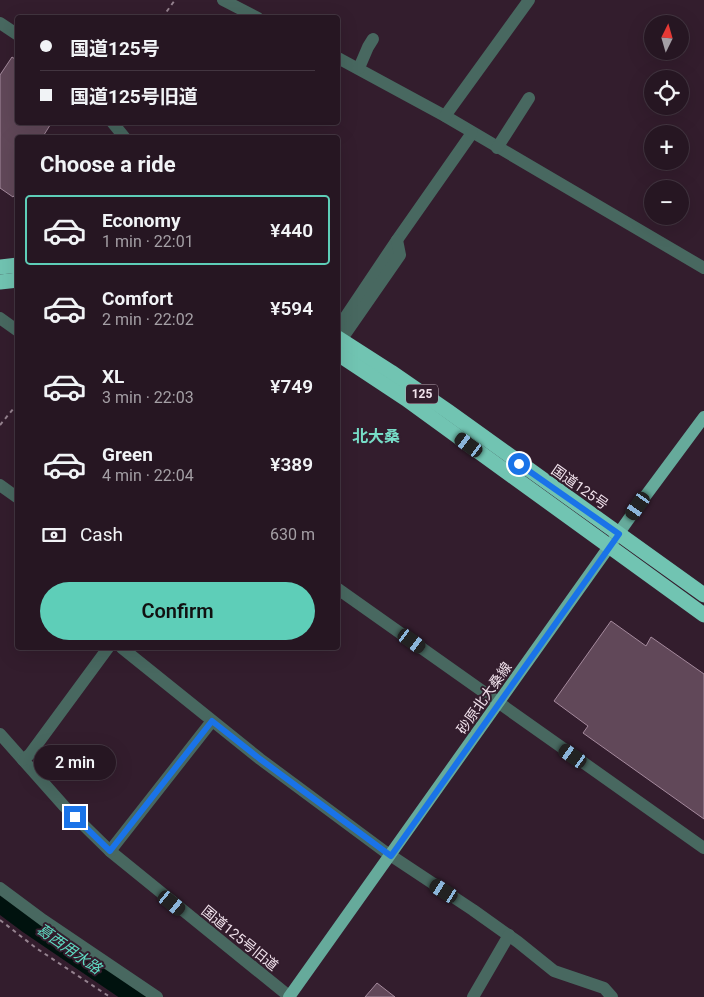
<!DOCTYPE html>
<html lang="en">
<head>
<meta charset="utf-8">
<style>
	body { margin:0; font-family:Roboto,"Noto Sans JP",sans-serif; background:#32232f; color:#f1f3f6; height:100vh; display:flex; flex-direction:column; font-size:19px; white-space:nowrap }
	* { box-sizing:border-box; margin:0 }
	p { font-size:16px; color:#a49fa5 }
	.icon { flex:none; width:28px; height:28px; fill:none; stroke:currentColor; stroke-width:2; stroke-linecap:round; stroke-linejoin:round }
	.map { position:relative; flex:1; overflow:hidden }
	.side { position:absolute; left:15px; top:135px; width:325px; height:515px; display:flex; flex-direction:column; background:#261622; border-radius:5px; box-shadow:0 5px 20px #0002,0 0 0 1px #423540 }
	.side>* { flex:none }
	.hud { position:absolute; left:15px; top:15px; width:325px; height:110px; border-radius:5px; box-shadow:0 5px 20px #0002,0 0 0 1px #423540; display:grid; align-content:center; height:110px; padding:0 25px; background:#261622 }
	.needle { width:32px; rotate:5deg }
	.controls { position:absolute; left:644px; top:15px; display:grid; gap:10px }
	.controls a { display:grid; place-items:center; width:45px; height:45px; border-radius:50%; background:#261622; box-shadow:0 5px 20px #0002,0 0 0 1px #423540; font-size:25px }
	.end { position:absolute; width:22px; height:22px; margin:-11px; border:6px solid #1a73e8; background:#fff; box-shadow:0 0 0 2px #fff }
	.from { border-radius:50% }
	.bubble { position:absolute; height:35px; border-radius:18px; background:#261622; box-shadow:0 5px 20px #0002,0 0 0 1px #423540; font-size:16px; font-weight:600; line-height:35px; text-align:center }
	.car { position:absolute; width:15px; height:30px; margin:-15px -8px; border-radius:6px; box-shadow:0 0 4px 1px #0007; background:linear-gradient(#222 24%,#8ab4d8 0 40%,#222 0 76%,#8ab4d8 0 86%,#222 0) }
	.hud b { display:flex; align-items:center; gap:18px; height:48px; font-size:19px }
	.hud b+b { border-top:1px solid #423540 }
	.hud i { width:12px; height:12px; background:#f1f3f6 }
	ul { padding:0; list-style:none }
	li { display:flex; align-items:center; gap:15px; height:70px; margin:0 10px 8px; padding:0 15px; border:2px solid transparent; border-radius:5px }
	li div { flex:1 }
	li b { display:block; font-size:19px }
	li em { font-style:normal; font-weight:600 }
	li.active { border-color:#5eceb8 }
	li>.icon { width:45px; height:45px; stroke-width:1.5 }
	h2 { padding:0 25px; font-size:22px; line-height:60px }
	.pay { display:flex; align-items:center; gap:12px; height:55px; padding:0 25px; font-size:19px }
	.pay p { margin-inline-start:auto }
	.action { display:flex; gap:10px; margin-top:auto; padding:10px 25px }
	.action a { flex:1; height:58px; border-radius:30px; background:#5eceb8; color:#111; font-size:20px; font-weight:600; line-height:58px; text-align:center }
	.map>svg:first-child { display:block }
	.lines { fill:none; stroke-linecap:round; stroke-linejoin:round }
	.stream { stroke:#00120e; stroke-width:3 }
	.river { stroke:#00120e; stroke-width:19 }
	.building { fill:#614859; stroke:#a58a9d }
	.path { stroke:#95828f; stroke-width:2; stroke-dasharray:4 4; stroke-linecap:butt }
	.minor { stroke:#486860; stroke-width:12 }
	.major { stroke:#66aa9b; stroke-width:12 }
	.highway { stroke:#71c4b2; stroke-width:15 }
	.route { stroke:#1a73e8; stroke-width:6 }
	.labels { text-anchor:middle; dominant-baseline:central; stroke-width:4; stroke-linejoin:round; paint-order:stroke }
	.shield { fill:#331d2d; stroke:#b8a7b3; stroke-width:1 }
	.shield-label { font-size:12px; font-weight:bold; fill:#f1e2ec }
	.street-label { font-size:14px; fill:#f1e2ec; stroke:#331d2d }
	.water-label { font-size:15px; font-style:italic; fill:#5fdbc2; stroke:#331d2d }
	.quarter-label { font-size:16px; font-weight:bold; fill:#77dcc7; stroke:#331d2d }
</style>
</head>
<body>
<div class="map">
<svg width="704" height="997" viewBox="0 0 704 997">
	<rect width="100%" height="100%" fill="#331d2d"/>
	<g class="lines">
		<path class="stream" d="M0,913l24,18 97,66"/>
		<path class="river" d="M0,900l27,22 111,75"/>
	</g>
	<g class="building">
		<path d="M12,57l6,4v61h34l-10,16h-24v53l-5,6 -13,-9v-113z"/>
		<path d="M611,621l35,25 5,-9 53,37v145l-121,-86 5,-7 -34,-25z"/>
		<path d="M377,983l18,14h-30z"/>
	</g>
	<g class="lines">
		<g class="path">
			<path d="M162,18l13,-18"/>
			<path d="M0,425l18,-22"/>
			<path d="M0,920l36,28 74,49"/>
		</g>
		<g class="minor">
			<path d="M223,0l35,18"/>
			<path d="M0,23l18,12"/>
			<path d="M338,58l107,58 259,152"/>
			<path d="M359,68l9,-21 5,-8"/>
			<path d="M445,116l84,-116"/>
			<path d="M112,122l13,16"/>
			<path d="M497,148l32,-50"/>
			<path d="M0,318l18,13"/>
			<path d="M340,325l57,-85 75,-107"/>
			<path d="M341,340l59,-85 -3,-15"/>
			<path d="M0,485l18,13"/>
			<path d="M338,589l366,259"/>
			<path d="M122,648l138,111 124,92 89,59 45,32 36,29 50,17 8,9"/>
			<path d="M0,734l64,72 46,45 180,146"/>
			<path d="M23,760l7,-6 78,-106"/>
			<path d="M110,851l102,-130"/>
			<path d="M0,888l43,32 114,77"/>
			<path d="M473,997l36,-62"/>
		</g>
		<path class="major" d="M289,997l349,-491 66,-89"/>
		<g class="highway">
			<path d="M0,267l18,-2"/>
			<path d="M0,282l18,-2"/>
			<path d="M338,338l53,34 58,40 255,183"/>
			<path d="M338,354l68,45 298,216"/>
		</g>
	</g>
	<g class="lines">
		<path class="route" d="M75,817l35,34 102,-130 48,38 131,97 228,-322 -100,-70"/>
	</g>
	<g class="labels">
		<rect class="shield" x="406" y="384.5" width="32" height="19" rx="4"/>
		<g class="shield-label">
			<text x="422" y="394">125</text>
		</g>
		<g class="street-label">
			<text transform="translate(580 487) rotate(35)">国道125号</text>
			<text transform="translate(484 698) rotate(-55)">砂原北大桑線</text>
			<text transform="translate(240 938) rotate(39)">国道125号旧道</text>
		</g>
		<g class="water-label">
			<text transform="translate(69 949) rotate(35)">葛西用水路</text>
		</g>
		<g class="quarter-label">
			<text x="376" y="436">北大桑</text>
		</g>
	</g>
</svg>
<div class="controls">
<a><svg class="needle" viewBox="-14 -14 28 28"><path d="M0-13l5 13h-10z" fill="#e53935"/><path d="M0 13l5-13h-10z" fill="#a49fa5"/></svg></a>
<a><svg class="icon" aria-label="locate" viewBox="0 0 24 24"><circle cx="12" cy="12" r="6"/><path d="M12 2v4M12 18v4M2 12h4M18 12h4"/></svg></a>
<a>+</a>
<a>−</a>
</div>
<i class="end from" style="left:519px;top:464px"></i>
<i class="end" style="left:75px;top:817px"></i>
<div class="bubble" style="left:34px;top:745px;width:82px">2 min</div>
<i class="car" style="left:469px;top:445px;rotate:306deg"></i>
<i class="car" style="left:638px;top:506px;rotate:215deg"></i>
<i class="car" style="left:412px;top:641px;rotate:126deg"></i>
<i class="car" style="left:573px;top:756px;rotate:305deg"></i>
<i class="car" style="left:444px;top:891px;rotate:303deg"></i>
<i class="car" style="left:172px;top:903px;rotate:129deg"></i>
<div class="hud">
<b><i class="from"></i>国道125号</b>
<b><i></i>国道125号旧道</b>
</div>
<section class="side">
<h2>Choose a ride</h2>
<ul>
<li class="active"><svg class="icon" aria-label="car" viewBox="0 0 24 24"><path d="M5 17H2v-5l4-1 3-4h7l3 4 3 1v5h-3M9 17h6M6 11h13"/><circle cx="7" cy="17" r="2"/><circle cx="17" cy="17" r="2"/></svg><div><b>Economy</b><p>1 min · 22:01</p></div><em>¥440</em></li>
<li><svg class="icon" aria-label="car" viewBox="0 0 24 24"><path d="M5 17H2v-5l4-1 3-4h7l3 4 3 1v5h-3M9 17h6M6 11h13"/><circle cx="7" cy="17" r="2"/><circle cx="17" cy="17" r="2"/></svg><div><b>Comfort</b><p>2 min · 22:02</p></div><em>¥594</em></li>
<li><svg class="icon" aria-label="car" viewBox="0 0 24 24"><path d="M5 17H2v-5l4-1 3-4h7l3 4 3 1v5h-3M9 17h6M6 11h13"/><circle cx="7" cy="17" r="2"/><circle cx="17" cy="17" r="2"/></svg><div><b>XL</b><p>3 min · 22:03</p></div><em>¥749</em></li>
<li><svg class="icon" aria-label="car" viewBox="0 0 24 24"><path d="M5 17H2v-5l4-1 3-4h7l3 4 3 1v5h-3M9 17h6M6 11h13"/><circle cx="7" cy="17" r="2"/><circle cx="17" cy="17" r="2"/></svg><div><b>Green</b><p>4 min · 22:04</p></div><em>¥389</em></li>
</ul>
<div class="pay"><svg class="icon" aria-label="cash" viewBox="0 0 24 24"><path d="M3 7h18v10H3z"/><circle cx="12" cy="12" r="2"/></svg>Cash<p>630 m</p></div>
<div class="action"><a>Confirm</a></div>
</section>
</div>
</body>
</html>
